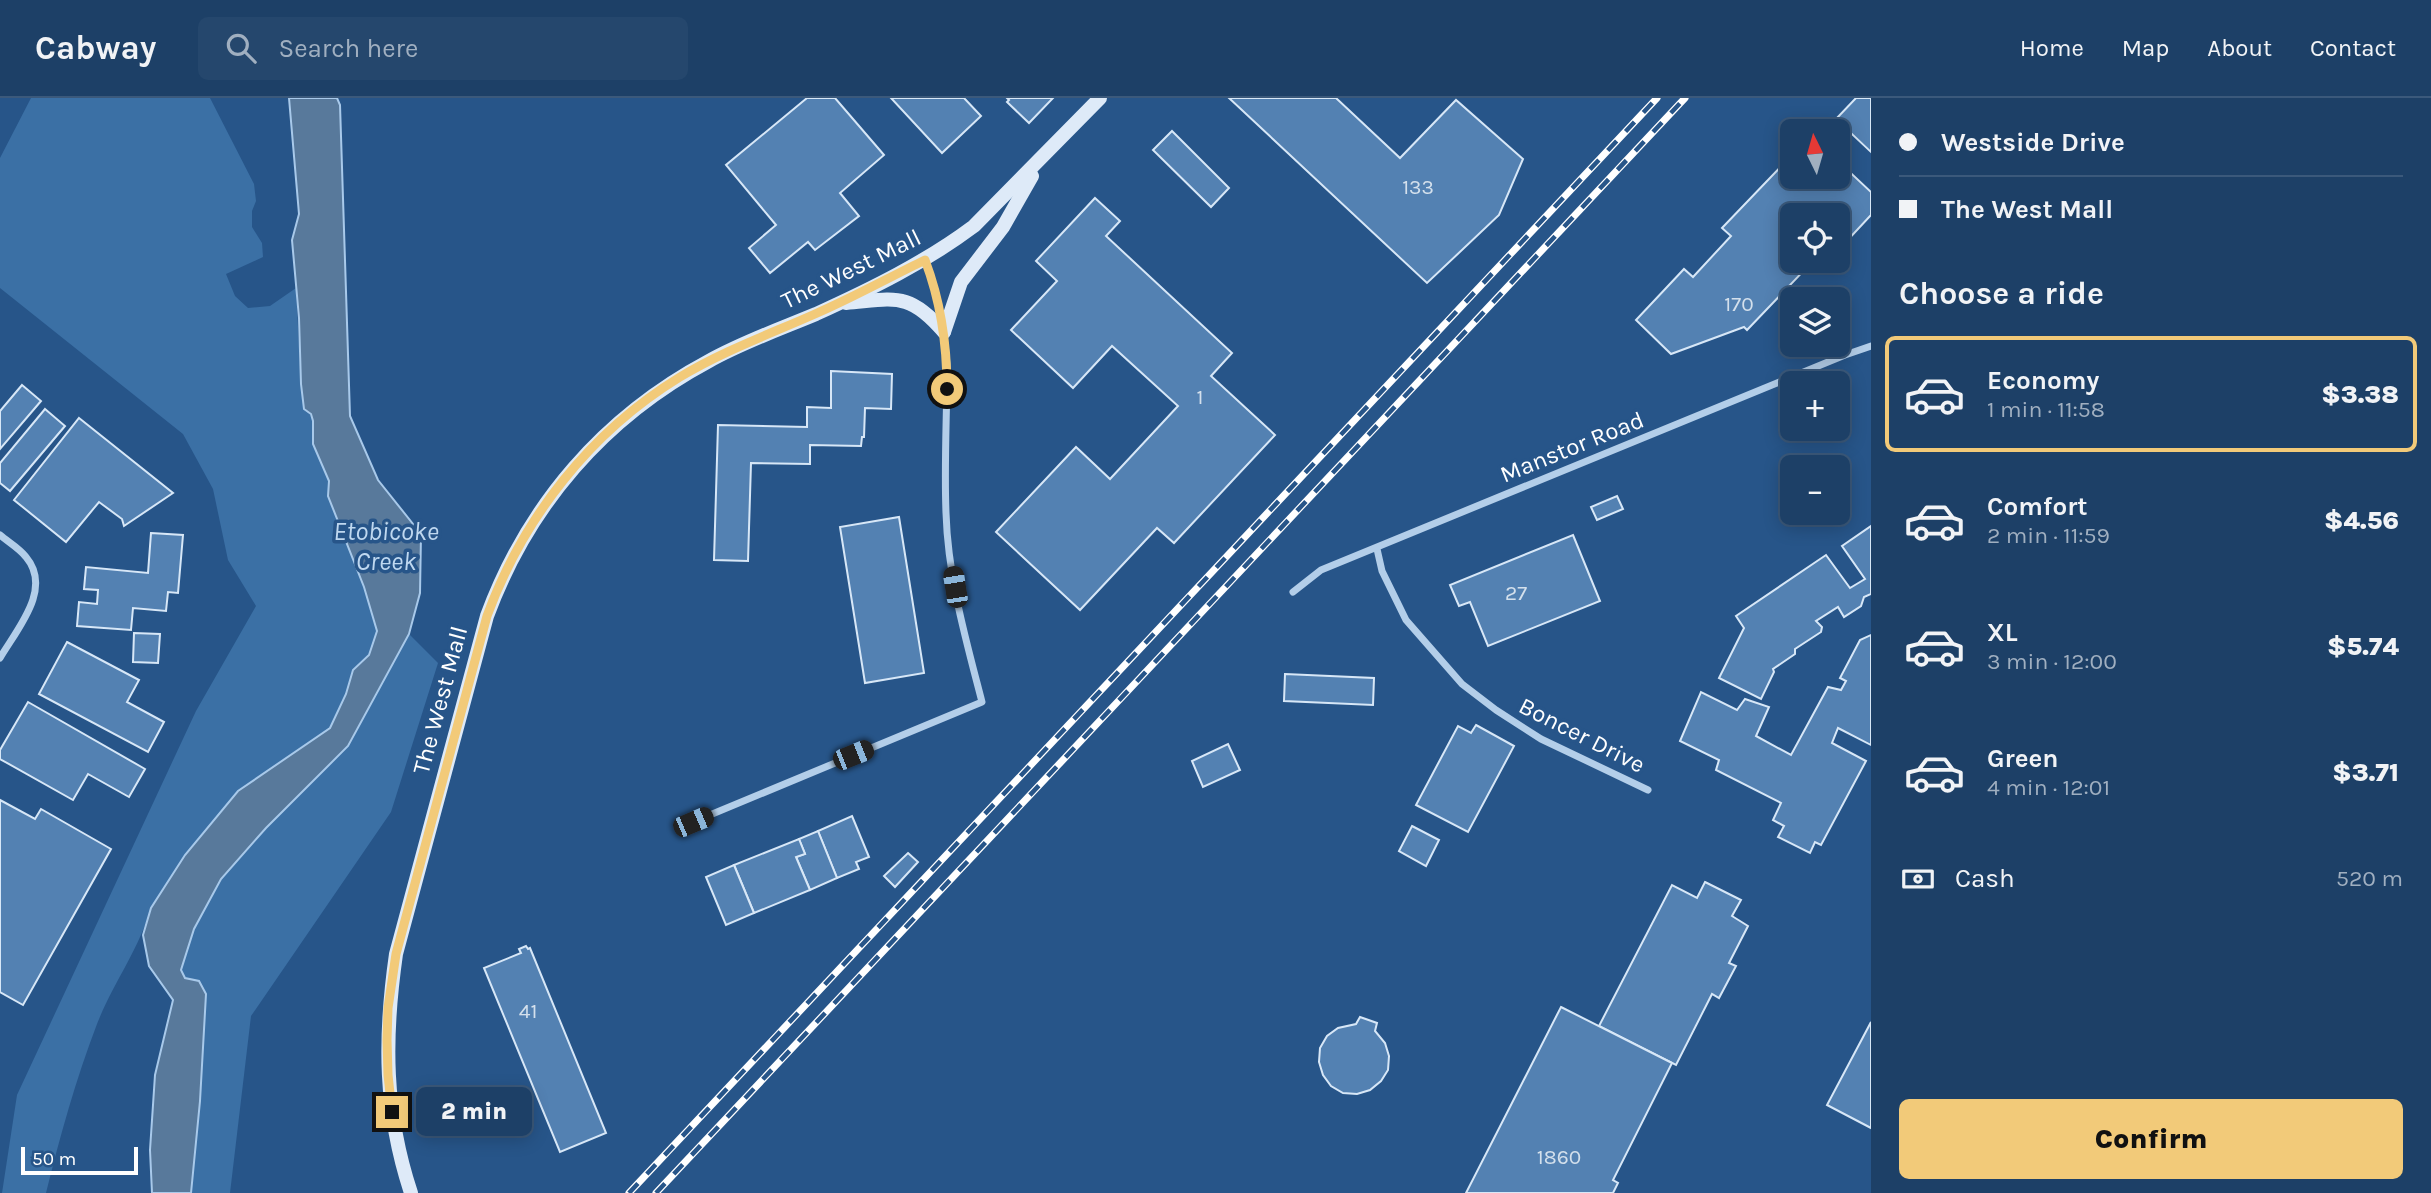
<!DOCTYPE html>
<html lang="en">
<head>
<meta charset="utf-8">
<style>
	body { margin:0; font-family:Karla,sans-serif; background:#25476d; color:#f1f3f6; height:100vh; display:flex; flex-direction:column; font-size:26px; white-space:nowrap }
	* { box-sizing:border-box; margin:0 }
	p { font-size:23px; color:#a0afc0 }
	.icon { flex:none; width:38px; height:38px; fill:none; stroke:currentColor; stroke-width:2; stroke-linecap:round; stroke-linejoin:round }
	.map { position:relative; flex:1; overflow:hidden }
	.drawer { display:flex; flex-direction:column; background:#1d4067; width:560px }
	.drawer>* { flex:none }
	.top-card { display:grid; align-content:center; height:154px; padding:0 28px; background:#1d4067 }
	.needle { width:46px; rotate:355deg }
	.tools { position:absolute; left:1780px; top:21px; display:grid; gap:14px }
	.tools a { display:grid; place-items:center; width:70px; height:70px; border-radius:10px; background:#1d4067; box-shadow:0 4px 18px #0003,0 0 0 2px #3b597b; font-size:35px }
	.scale { position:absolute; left:21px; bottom:18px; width:117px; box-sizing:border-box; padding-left:7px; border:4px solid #fff; border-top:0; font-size:19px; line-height:24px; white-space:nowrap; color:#fff; -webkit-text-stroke:5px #275589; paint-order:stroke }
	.end { position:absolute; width:32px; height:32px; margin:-16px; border:9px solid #f2ca79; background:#111; box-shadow:0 0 0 4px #111 }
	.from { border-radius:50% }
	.bubble { position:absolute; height:49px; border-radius:10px; background:#1d4067; box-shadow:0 4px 18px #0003,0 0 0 2px #3b597b; font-size:23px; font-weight:800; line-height:49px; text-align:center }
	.car { position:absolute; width:21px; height:42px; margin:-21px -10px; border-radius:9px; box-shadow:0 0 5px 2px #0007; background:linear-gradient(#222 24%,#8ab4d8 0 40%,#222 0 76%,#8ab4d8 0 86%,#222 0) }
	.top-card b { display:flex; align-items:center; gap:24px; height:66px; font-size:26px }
	.top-card b+b { border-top:2px solid #3b597b }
	.top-card i { width:18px; height:18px; background:#f1f3f6 }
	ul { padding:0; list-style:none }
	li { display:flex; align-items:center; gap:21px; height:116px; margin:0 14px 10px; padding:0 14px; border:4px solid transparent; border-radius:10px }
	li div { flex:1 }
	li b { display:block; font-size:26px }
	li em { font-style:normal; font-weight:800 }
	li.on { border-color:#f2ca79 }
	li>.icon { width:63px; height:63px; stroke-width:1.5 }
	h2 { padding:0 28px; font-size:32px; line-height:84px }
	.pay { display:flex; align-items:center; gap:18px; height:77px; padding:0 28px; font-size:26px }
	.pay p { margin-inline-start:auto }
	.primary-button { display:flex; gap:14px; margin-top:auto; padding:14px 28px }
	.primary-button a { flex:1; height:80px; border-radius:10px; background:#f2ca79; color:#111; font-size:28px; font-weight:800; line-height:80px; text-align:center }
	header { display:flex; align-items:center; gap:42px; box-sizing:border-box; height:98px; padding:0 35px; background:#1d4067; border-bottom:2px solid #3b597b }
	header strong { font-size:33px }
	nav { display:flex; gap:38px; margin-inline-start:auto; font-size:24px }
	.search { width:490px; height:63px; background:#25476d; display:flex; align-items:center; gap:18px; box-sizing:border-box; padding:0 24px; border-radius:10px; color:#a0afc0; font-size:26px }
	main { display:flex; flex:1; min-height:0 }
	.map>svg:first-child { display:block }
	.green { fill:#3b70a5 }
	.water { fill:#58799b; stroke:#a8c9ea; stroke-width:2 }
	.building { fill:#5381b2; stroke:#d7e7f7; stroke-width:2 }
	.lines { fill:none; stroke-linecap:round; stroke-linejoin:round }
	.minor { stroke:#b3cee9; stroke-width:7 }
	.secondary { stroke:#deeaf8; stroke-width:14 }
	.rail-casing { stroke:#fff; stroke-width:7 }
	.rail { stroke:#275589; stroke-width:4.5; stroke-dasharray:13; stroke-linecap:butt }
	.route { stroke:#f2ca79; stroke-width:9 }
	.labels { text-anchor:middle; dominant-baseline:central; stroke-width:7; stroke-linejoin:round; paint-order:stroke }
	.number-label { font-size:21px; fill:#d4e0ec }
	.street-label { font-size:24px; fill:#fff; stroke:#275589 }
	.water-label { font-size:26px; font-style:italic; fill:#bfd8f0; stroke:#275589 }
</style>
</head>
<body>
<header>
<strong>Cabway</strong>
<div class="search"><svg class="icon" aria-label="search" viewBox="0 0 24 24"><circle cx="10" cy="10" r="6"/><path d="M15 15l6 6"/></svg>Search here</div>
<nav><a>Home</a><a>Map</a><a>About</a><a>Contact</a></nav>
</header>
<main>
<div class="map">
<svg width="1871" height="1095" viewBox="0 0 1871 1095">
	<rect width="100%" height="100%" fill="#275589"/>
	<g class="green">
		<path d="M31,0h179l44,86 2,17 -4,10v16l10,16 1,14 -37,17 9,22 13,12 22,-2 26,-18 5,96 12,37v23l16,37 -1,15 36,91 13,44 -8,24 -16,15 -7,24 -16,34 -56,38 -123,141c-12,43 -38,76 -54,117 -21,55 -37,112 -51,169h-44l15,-98 179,-384 60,-105 -28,-46 -15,-71 -30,-55 -183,-146v-130z"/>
		<path d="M409,536l29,29 -47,149 -140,204 -21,177h-39l9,-92 6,-107 -21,-16 -4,-8 13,-41 27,-50 45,-51 119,-152z"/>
	</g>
	<path class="water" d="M289,0h48l3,7 10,311 28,64 43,54 -1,59 -11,41 -61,112 -82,82 -45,51 -27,50 -13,41 4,8 14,3 7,13 -6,107 -9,92h-39l-2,-43 5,-75 18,-75 -24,-34 -6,-31 8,-27 34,-53 53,-64 92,-63 16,-34 7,-24 16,-15 8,-24 -13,-44 -36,-91 1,-15 -16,-37v-23l-2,-7 -7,-5 -3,-25 -2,-66 -7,-78 7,-26z"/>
	<g class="building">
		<path d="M807,0h28l49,57 -44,38 19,23 -44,34 -7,-8 -38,31 -21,-25 27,-23 -50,-60z"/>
		<path d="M891,0h73l17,18 -39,37z"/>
		<path d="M1007,0h46l-24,25 -22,-21 2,-2z"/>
		<path d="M1229,0h107l64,60 56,-58 67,59 -24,56 -72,68z"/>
		<path d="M1856,0h15v54l-35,-33z"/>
		<path d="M1172,33l57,57 -18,19 -58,-57z"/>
		<path d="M1790,59h2v20h46v-16l33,31v23l-26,28 -7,-4v-24h-46v46h21l-66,69 -3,-3 -73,27 -35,-34 48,-51 9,8 38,-41 -9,-8z"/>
		<path d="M1095,100l25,23 -14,15 126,117 -21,23 64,59 -101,108 -17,-15 -77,82 -84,-78 80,-85 34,32 68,-73 -66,-60 -39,42 -62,-58 46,-49 -21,-20z"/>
		<path d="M831,273l61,3 -1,35 -26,-1 -1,29h-2l-1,9 -51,-1v19l-59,-1 -3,98 -34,-1 4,-135 89,2v-20l24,1z"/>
		<path d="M22,287l19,16 -41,48v-38z"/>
		<path d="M45,311l20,17 -55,65 -10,-8v-20z"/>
		<path d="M79,320l94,75 -49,33 -2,-7 -23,-17 -33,40 -52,-42z"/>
		<path d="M1617,398l6,13 -26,11 -6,-13z"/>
		<path d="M899,419l25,156 -59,10 -25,-156z"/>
		<path d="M1871,428v68l-7,3 -3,9 -17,11 -6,-10 -22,14 6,6 -1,5 -26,17v5l-22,15 1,3 -13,27 -42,-21 25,-50 -8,-12 90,-61 24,33 15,-9 -23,-33z"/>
		<path d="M151,435l32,2 -5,58 -10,-1 -2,19 -33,-3 -2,22 -54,-4 2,-24 18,2 1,-14 -14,-1 2,-22 62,6z"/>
		<path d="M1573,437l27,66 -112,45 -18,-44 -11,4 -9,-21z"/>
		<path d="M134,535l26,1 -2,29 -25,-1z"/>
		<path d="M1871,537v110l-33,-17 -6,15 34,18 -45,84 -6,-3 -5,11 -32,-16 6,-11 -11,-6 8,-17 -65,-33 3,-10 -39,-19 21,-49 36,18 8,-11 24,8 -13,29 35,19 37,-68 13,3 5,-9 -6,-3 20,-38z"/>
		<path d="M67,544l72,38 -12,22 37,20 -16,30 -109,-58z"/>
		<path d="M1285,576l89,4 -1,27 -89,-4z"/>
		<path d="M28,604l117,67 -16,28 -41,-23 -15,26 -73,-41v-9z"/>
		<path d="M1476,627l38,21 -46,86 -52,-27 42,-79 13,7z"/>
		<path d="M1228,646l12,26 -37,17 -11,-26z"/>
		<path d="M0,702l35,19 6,-10 70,40 -88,156 -23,-13z"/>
		<path d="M852,718l17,41 -13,5 3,7 -22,9 -19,-47z"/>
		<path d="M1412,728l27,14 -13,26 -27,-15z"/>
		<path d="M818,733l19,47 -27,12 -14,-33 9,-3 -6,-15z"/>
		<path d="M799,741l6,15 -9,3 14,33 -56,23 -20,-48z"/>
		<path d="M908,755l10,9 -23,25 -11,-11z"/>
		<path d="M734,767l20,48 -28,12 -20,-48z"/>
		<path d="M1705,784l36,18 -9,16 16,10 -19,37 7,3 -17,32 -7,-4 -36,71 -77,-39 73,-141 25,13z"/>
		<path d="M526,848l2,3 2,-1 76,185 -46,19 -76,-184 37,-15 -2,-4z"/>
		<path d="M1561,909l111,56 -59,117 5,3 -5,10h-147z"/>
		<path d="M1360,919l17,6 -2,8 10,12 4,13 -1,14 -7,11 -11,9 -13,4 -14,-1 -12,-7 -8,-11 -4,-13 1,-14 7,-12 11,-8 18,-4z"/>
		<path d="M1871,924v106l-44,-23z"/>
	</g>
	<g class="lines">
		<g class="minor">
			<path d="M0,437c8,7 19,13 26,22 27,32 -9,72 -26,101"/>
			<path d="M1377,451l5,22 24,49 56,64 34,26 45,29 107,51"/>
			<path d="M1293,494l28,-22 524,-215 26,-9"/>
			<path d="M693,724l289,-120c-16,-62 -34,-124 -36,-189 -2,-49 1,-99 1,-149 -3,-36 -9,-70 -22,-104"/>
		</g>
		<g class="secondary">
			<path d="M846,205c49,-4 63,-12 98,29"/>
			<path d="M944,234l17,-50 42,-55 29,-51"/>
			<path d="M411,1095c-27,-82 -27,-155 -15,-239l91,-338c41,-111 117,-199 222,-255 34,-19 71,-32 107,-47 55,-25 110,-52 158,-88l126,-128"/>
		</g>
		<defs>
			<g id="rail">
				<path d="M629,1095l1028,-1095"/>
				<path d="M656,1095l1029,-1095"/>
			</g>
		</defs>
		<use href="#rail" class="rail-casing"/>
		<use href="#rail" class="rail"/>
	</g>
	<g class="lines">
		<path class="route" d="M392,1014l-4,-37 -1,-35 1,-32 8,-54 91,-338c36,-98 103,-184 193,-239 43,-26 90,-43 135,-63 37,-16 73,-36 110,-54 16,42 22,84 22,129"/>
	</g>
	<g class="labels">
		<g class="number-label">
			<text x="1418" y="89">133</text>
			<text x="1739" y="206">170</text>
			<text x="1200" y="299">1</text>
			<text x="1516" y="495">27</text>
			<text x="528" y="913">41</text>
			<text x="1559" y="1059">1860</text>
		</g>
		<g class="street-label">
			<text transform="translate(851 171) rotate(-26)">The West Mall</text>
			<text transform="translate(1572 349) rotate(-22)">Manstor Road</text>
			<text transform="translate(440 602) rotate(-75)">The West Mall</text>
			<text transform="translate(1582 637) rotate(27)">Boncer Drive</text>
		</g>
		<g class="water-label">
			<text x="386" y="433">Etobicoke<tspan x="386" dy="30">Creek</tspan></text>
		</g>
	</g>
</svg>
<div class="tools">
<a><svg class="needle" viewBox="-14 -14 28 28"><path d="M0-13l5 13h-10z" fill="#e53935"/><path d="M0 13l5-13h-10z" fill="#a0afc0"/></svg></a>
<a><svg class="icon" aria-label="locate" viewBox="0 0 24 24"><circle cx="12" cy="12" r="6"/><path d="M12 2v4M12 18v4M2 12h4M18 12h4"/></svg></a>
<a><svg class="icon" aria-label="layers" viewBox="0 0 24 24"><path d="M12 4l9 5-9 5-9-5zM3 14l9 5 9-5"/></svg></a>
<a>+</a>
<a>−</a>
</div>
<div class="scale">50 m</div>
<i class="end from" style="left:947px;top:291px"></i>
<i class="end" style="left:392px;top:1014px"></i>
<div class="bubble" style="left:416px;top:989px;width:116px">2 min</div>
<i class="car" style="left:955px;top:489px;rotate:351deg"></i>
<i class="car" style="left:853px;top:657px;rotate:68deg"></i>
<i class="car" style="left:693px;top:724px;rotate:67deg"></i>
</div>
<section class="drawer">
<div class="top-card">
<b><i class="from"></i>Westside Drive</b>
<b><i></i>The West Mall</b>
</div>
<h2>Choose a ride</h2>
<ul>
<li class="on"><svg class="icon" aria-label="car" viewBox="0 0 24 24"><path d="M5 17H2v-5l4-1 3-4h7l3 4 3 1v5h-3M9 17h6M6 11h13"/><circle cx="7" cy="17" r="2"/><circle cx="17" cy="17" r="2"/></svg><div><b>Economy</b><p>1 min · 11:58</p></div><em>$3.38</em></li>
<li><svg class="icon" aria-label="car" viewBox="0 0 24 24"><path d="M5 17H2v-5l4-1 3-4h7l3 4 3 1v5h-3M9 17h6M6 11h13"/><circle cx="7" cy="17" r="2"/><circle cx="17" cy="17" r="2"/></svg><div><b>Comfort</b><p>2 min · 11:59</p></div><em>$4.56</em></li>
<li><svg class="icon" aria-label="car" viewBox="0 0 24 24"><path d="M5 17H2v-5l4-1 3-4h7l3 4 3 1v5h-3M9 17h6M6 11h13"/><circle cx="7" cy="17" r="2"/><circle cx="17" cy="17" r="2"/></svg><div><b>XL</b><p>3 min · 12:00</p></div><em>$5.74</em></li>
<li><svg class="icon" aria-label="car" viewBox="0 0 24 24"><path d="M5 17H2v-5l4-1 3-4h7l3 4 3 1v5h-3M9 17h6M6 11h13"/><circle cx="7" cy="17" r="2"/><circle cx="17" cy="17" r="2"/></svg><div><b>Green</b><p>4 min · 12:01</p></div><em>$3.71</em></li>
</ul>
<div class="pay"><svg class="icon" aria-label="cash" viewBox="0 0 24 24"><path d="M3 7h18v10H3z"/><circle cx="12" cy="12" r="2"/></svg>Cash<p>520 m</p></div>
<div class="primary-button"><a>Confirm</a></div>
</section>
</main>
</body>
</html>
